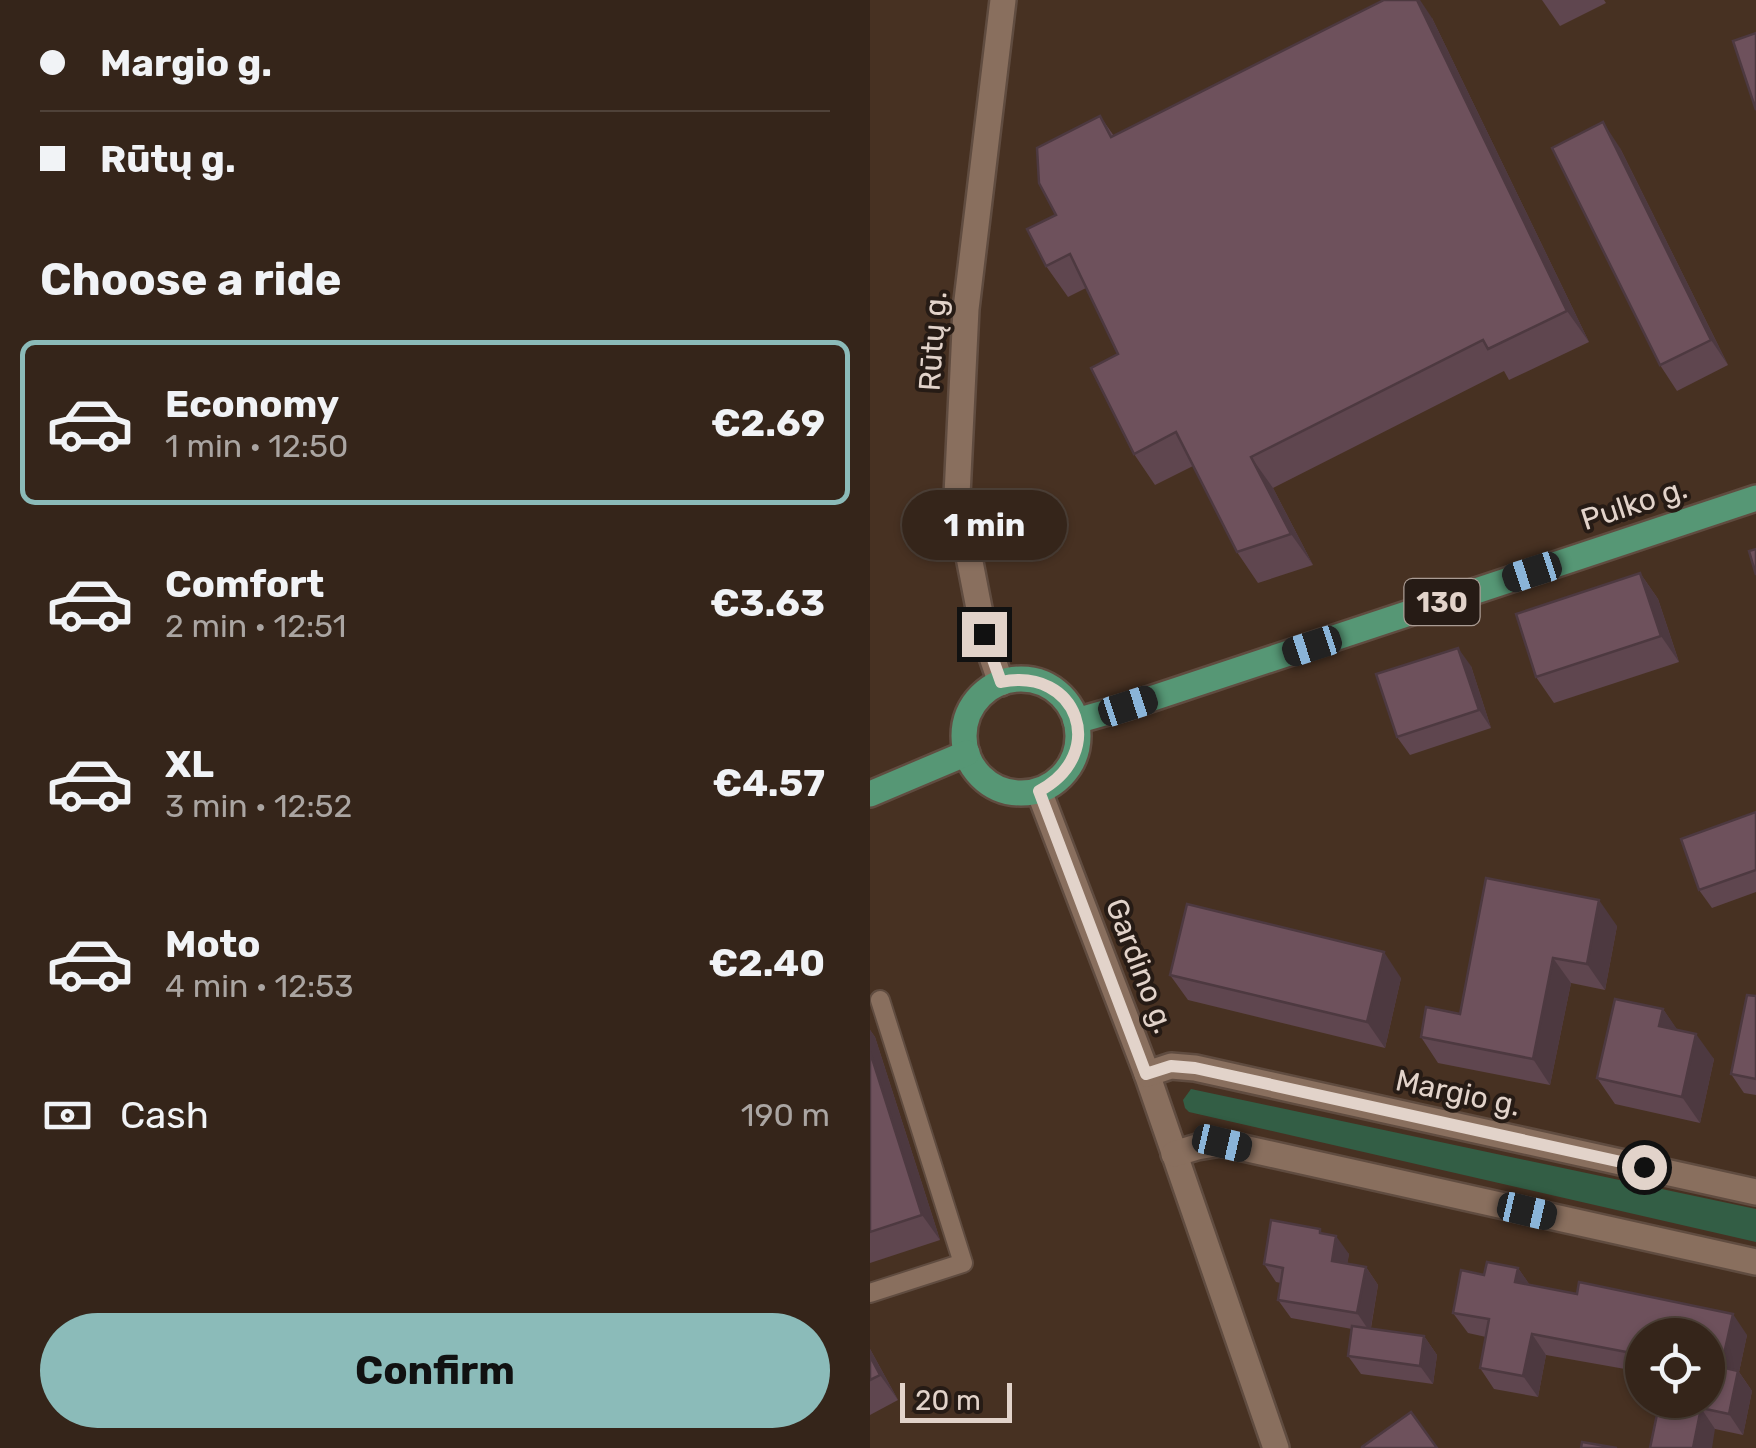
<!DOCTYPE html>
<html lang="en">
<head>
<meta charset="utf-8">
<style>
	body { margin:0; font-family:Rubik,sans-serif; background:#3d2d23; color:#f1f3f6; height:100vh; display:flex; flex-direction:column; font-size:38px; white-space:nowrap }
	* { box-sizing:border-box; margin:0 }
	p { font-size:32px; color:#aaa5a2 }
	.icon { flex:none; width:55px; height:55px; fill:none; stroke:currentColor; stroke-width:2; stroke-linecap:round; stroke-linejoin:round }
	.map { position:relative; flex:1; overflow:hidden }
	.side { display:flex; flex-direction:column; background:#35251a; width:870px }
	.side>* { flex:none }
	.banner { display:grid; align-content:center; height:220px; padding:0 40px; background:#35251a }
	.fabs { position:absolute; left:755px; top:1318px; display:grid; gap:20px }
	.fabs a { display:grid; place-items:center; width:100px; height:100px; border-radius:50%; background:#35251a; box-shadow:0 2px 8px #0004,0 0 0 2px #4f4239; font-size:50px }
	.scale { position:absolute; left:30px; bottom:25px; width:112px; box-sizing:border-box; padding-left:10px; border:5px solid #e2d3ca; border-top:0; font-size:28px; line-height:35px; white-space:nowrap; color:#e2d3ca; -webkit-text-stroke:8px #261b15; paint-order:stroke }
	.end { position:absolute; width:45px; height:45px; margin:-22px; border:12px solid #e2d3ca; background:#111; box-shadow:0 0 0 5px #111 }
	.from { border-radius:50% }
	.bubble { position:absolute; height:70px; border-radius:35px; background:#35251a; box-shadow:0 2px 8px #0004,0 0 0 2px #4f4239; font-size:32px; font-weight:700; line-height:70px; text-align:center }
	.car { position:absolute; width:30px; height:60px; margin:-30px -15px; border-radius:12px; box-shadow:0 0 8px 2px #0007; background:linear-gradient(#222 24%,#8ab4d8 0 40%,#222 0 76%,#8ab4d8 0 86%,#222 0) }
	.banner b { display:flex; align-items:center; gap:35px; height:95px; font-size:38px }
	.banner b+b { border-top:2px solid #4f4239 }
	.banner i { width:25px; height:25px; background:#f1f3f6 }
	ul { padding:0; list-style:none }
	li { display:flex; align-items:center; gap:30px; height:165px; margin:0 20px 15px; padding:0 20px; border:5px solid transparent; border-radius:15px }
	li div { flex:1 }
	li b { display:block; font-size:38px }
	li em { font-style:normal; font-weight:700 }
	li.active { border-color:#8bbbb9 }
	li>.icon { width:90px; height:90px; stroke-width:1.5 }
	h2 { padding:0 40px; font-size:45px; line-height:120px }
	.pay { display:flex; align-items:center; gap:25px; height:110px; padding:0 40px; font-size:38px }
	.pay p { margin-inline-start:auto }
	.cta { display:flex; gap:20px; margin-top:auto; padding:20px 40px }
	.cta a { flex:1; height:115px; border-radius:60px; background:#8bbbb9; color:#111; font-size:40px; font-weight:700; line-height:115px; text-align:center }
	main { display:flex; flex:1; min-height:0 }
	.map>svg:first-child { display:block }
	.green { fill:#335e45 }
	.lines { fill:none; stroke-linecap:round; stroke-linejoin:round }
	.service-casing { stroke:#604c40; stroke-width:22 }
	.minor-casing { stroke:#604c40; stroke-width:30 }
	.primary-casing { stroke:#604c40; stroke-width:30 }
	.service { stroke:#896f5e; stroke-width:18 }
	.minor { stroke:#896f5e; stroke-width:25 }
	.primary { stroke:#569775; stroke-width:25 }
	.wall { fill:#5f464f }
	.shaded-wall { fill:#4d3940 }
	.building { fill:#6e515c; stroke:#4d3940; stroke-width:2.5 }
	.route { stroke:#e2d3ca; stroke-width:12 }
	.labels { text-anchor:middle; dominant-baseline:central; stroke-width:8; stroke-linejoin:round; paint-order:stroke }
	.shield { fill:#261b15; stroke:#aa9c94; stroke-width:2.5 }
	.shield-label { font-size:28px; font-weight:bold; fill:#e2d3ca }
	.street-label { font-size:30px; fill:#e2d3ca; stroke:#261b15 }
</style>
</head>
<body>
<main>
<section class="side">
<div class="banner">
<b><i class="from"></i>Margio g.</b>
<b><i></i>Rūtų g.</b>
</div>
<h2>Choose a ride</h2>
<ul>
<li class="active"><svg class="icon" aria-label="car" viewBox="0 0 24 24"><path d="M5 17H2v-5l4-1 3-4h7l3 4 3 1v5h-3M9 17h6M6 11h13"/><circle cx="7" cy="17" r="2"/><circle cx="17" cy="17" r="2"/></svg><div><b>Economy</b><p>1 min · 12:50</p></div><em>€2.69</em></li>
<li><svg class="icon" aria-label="car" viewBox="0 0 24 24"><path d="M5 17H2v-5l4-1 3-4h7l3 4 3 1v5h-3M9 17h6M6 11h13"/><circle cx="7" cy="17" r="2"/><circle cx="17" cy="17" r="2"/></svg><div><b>Comfort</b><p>2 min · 12:51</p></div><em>€3.63</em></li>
<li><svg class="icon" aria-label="car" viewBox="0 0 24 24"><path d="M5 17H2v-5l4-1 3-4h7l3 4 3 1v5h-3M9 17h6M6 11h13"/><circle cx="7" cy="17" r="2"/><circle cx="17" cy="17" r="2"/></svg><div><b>XL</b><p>3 min · 12:52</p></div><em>€4.57</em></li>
<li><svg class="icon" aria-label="car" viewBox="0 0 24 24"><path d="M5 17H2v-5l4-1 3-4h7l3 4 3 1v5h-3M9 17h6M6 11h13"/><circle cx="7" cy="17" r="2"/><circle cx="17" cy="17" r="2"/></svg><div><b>Moto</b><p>4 min · 12:53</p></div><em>€2.40</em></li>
</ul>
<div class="pay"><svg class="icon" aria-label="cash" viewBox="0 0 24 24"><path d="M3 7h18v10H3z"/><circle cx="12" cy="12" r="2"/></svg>Cash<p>190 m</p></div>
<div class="cta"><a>Confirm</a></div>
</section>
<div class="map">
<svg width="886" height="1448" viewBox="0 0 886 1448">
	<rect width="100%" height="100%" fill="#473122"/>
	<path class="green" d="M321,1089l565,120v33l-567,-130 -4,-4 -2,-8z"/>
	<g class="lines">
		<defs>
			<path id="service" d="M0,1293l93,-30 -83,-263"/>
			<g id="minor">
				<path d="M131,683l-17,-49 -27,-139 9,-186 37,-309"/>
				<path d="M169,791l108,283 129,374"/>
				<path d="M277,1074l24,-8 24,2 561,124"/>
				<path d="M304,1154l23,-7 24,-4 535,119"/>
			</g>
			<g id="primary">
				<circle cx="151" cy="736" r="57"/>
				<path d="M206,721l53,-15 627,-208"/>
				<path d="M0,794l97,-41"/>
			</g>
		</defs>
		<use href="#service" class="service-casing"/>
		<use href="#minor" class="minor-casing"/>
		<use href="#primary" class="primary-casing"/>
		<use href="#service" class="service"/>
		<use href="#minor" class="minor"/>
		<use href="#primary" class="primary"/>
	</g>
	<g class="wall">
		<path d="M672,0h62l2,3 -46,23z"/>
		<path d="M562,18l157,324 -80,38 -5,-9 -231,117 40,77 -55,18 -21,-31 -44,-86 -38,19 -21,-31 -16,-100 -32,-66 -18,9 -22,-31 10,-51 44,-99 14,20z"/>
		<path d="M750,148l108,217 -51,26 -17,-26z"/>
		<path d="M770,573l18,26 21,63 -125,41 -18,-26z"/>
		<path d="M601,666l20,62 -81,27 -13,-18z"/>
		<path d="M886,812v80l-44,16 -13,-18z"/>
		<path d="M616,878l131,48 -12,64 -34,-7 -21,102 -112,-22 -17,-26 39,-23z"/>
		<path d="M300,975l231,3 -16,70 -197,-48z"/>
		<path d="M886,996v99l-12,-2 -13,-19z"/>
		<path d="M793,1009l14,21 37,29 -14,64 -85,-19 -18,-26z"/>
		<path d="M0,1030l5,7 65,203 -70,23z"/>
		<path d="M454,1234l25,20 -2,10 19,3 12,18 -7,43 53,8 13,19 -4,29 -72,-10 -13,-18 4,-27 -61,-11 -13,-18 3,-17 -5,-1 -12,-18z"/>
		<path d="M648,1268l11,16 218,51 -8,37 13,19 -9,44 -28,-6 -65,19 58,-113h-66v37l-96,-17 -8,42 -44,-8 -14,-21 6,-31 -18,-4 -15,-20 31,-38z"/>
		<path d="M0,1349l28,51 -28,15z"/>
	</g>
	<g class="shaded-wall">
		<path d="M547,0h3l12,18 157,324 -22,-31z"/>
		<path d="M733,122l17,26 108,217 -17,-25z"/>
		<path d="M381,457l22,31 40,77 -22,-31z"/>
		<path d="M770,573l18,26 21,63 -18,-26z"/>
		<path d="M588,648l13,18 20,62 -12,-18z"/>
		<path d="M729,900l18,26 -12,64 -18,-26z"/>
		<path d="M514,952l17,26 -16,70 -18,-26z"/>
		<path d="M683,958l18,25 -21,102 -17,-26z"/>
		<path d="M793,1009l18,26 -22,-9z"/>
		<path d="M0,1030l5,7 65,203 -18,-25 -52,-163z"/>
		<path d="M826,1034l18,25 -14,64 -18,-26z"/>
		<path d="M466,1236l13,18 -4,25 -13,-18z"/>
		<path d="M496,1267l12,18 -8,47 -13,-19z"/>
		<path d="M648,1268l14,20 -17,-6z"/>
		<path d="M863,1314l14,21 -8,37 13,19 -9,44 -14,-21 -8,-47z"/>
		<path d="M662,1334l14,21 -8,42 -15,-21z"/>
		<path d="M554,1336l13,19 -4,29 -13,-18z"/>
		<path d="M0,1349l28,51 -18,-25 -10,-19z"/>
		<path d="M831,1408l14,21 -3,19h-19z"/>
	</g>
	<g class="building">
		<path d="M514,0h33l150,311 -79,38 -5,-9 -232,117 40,77 -54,18 -61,-120 -42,22 -43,-86 27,-14 -48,-100 -24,12 -19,-37 29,-14 -17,-32 -2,-35 63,-32 11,21z"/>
		<path d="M886,33v77l-23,-69z"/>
		<path d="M733,122l108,218 -51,25 -108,-217z"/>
		<path d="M886,549v26l-7,-24z"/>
		<path d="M770,573l21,63 -125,41 -20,-63z"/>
		<path d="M588,648l21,62 -82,27 -21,-63z"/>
		<path d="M886,812v58l-57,20 -18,-51z"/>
		<path d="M616,878l113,22 -12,64 -34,-6 -20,101 -112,-22 5,-30 34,7z"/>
		<path d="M317,904l197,48 -17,70 -197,-47z"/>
		<path d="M877,995l9,1v83l-25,-5z"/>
		<path d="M745,999l48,10 -4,17 37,8 -14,63 -85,-19z"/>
		<path d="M0,1052l52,163 -52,17z"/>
		<path d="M401,1220l49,9v4l16,3 -4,25 34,6 -9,46 -79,-13 5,-32 -19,-4z"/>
		<path d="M617,1262l31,6 -3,14 62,12 2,-12 154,32 -12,53 17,4 -9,43 -28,-6 -8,40h-43l10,-48h48v-65h-66v20l-110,-21 -9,42 -43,-8 9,-49 -36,-6 8,-43 23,5z"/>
		<path d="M482,1326l72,10 -4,30 -72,-10z"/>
		<path d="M0,1356l10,19 -10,5z"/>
		<path d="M541,1412l26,36h-75v-1z"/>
		<path d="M712,1442l35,6h-36z"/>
	</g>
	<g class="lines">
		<path class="route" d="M114,634l17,48c77,-16 108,72 38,109l107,283 25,-8 24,2 449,99"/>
	</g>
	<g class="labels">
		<rect class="shield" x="534.5" y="579" width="75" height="46" rx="8"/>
		<g class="shield-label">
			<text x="572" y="602">130</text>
		</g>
		<g class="street-label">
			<text transform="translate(63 341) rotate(-86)">Rūtų g.</text>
			<text transform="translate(764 504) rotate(-18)">Pulko g.</text>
			<text transform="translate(270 966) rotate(69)">Gardino g.</text>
			<text transform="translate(588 1093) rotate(12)">Margio g.</text>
		</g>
	</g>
</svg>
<div class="fabs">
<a><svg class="icon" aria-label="locate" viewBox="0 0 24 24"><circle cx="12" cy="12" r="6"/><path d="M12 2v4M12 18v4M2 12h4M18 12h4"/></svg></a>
</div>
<div class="scale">20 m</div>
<i class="end from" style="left:774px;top:1167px"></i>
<i class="end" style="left:114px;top:634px"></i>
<div class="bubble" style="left:32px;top:490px;width:165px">1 min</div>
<i class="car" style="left:662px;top:572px;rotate:252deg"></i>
<i class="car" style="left:442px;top:646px;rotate:252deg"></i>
<i class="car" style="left:258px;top:706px;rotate:72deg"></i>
<i class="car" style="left:352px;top:1143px;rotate:103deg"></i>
<i class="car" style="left:657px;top:1211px;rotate:103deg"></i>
</div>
</main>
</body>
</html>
